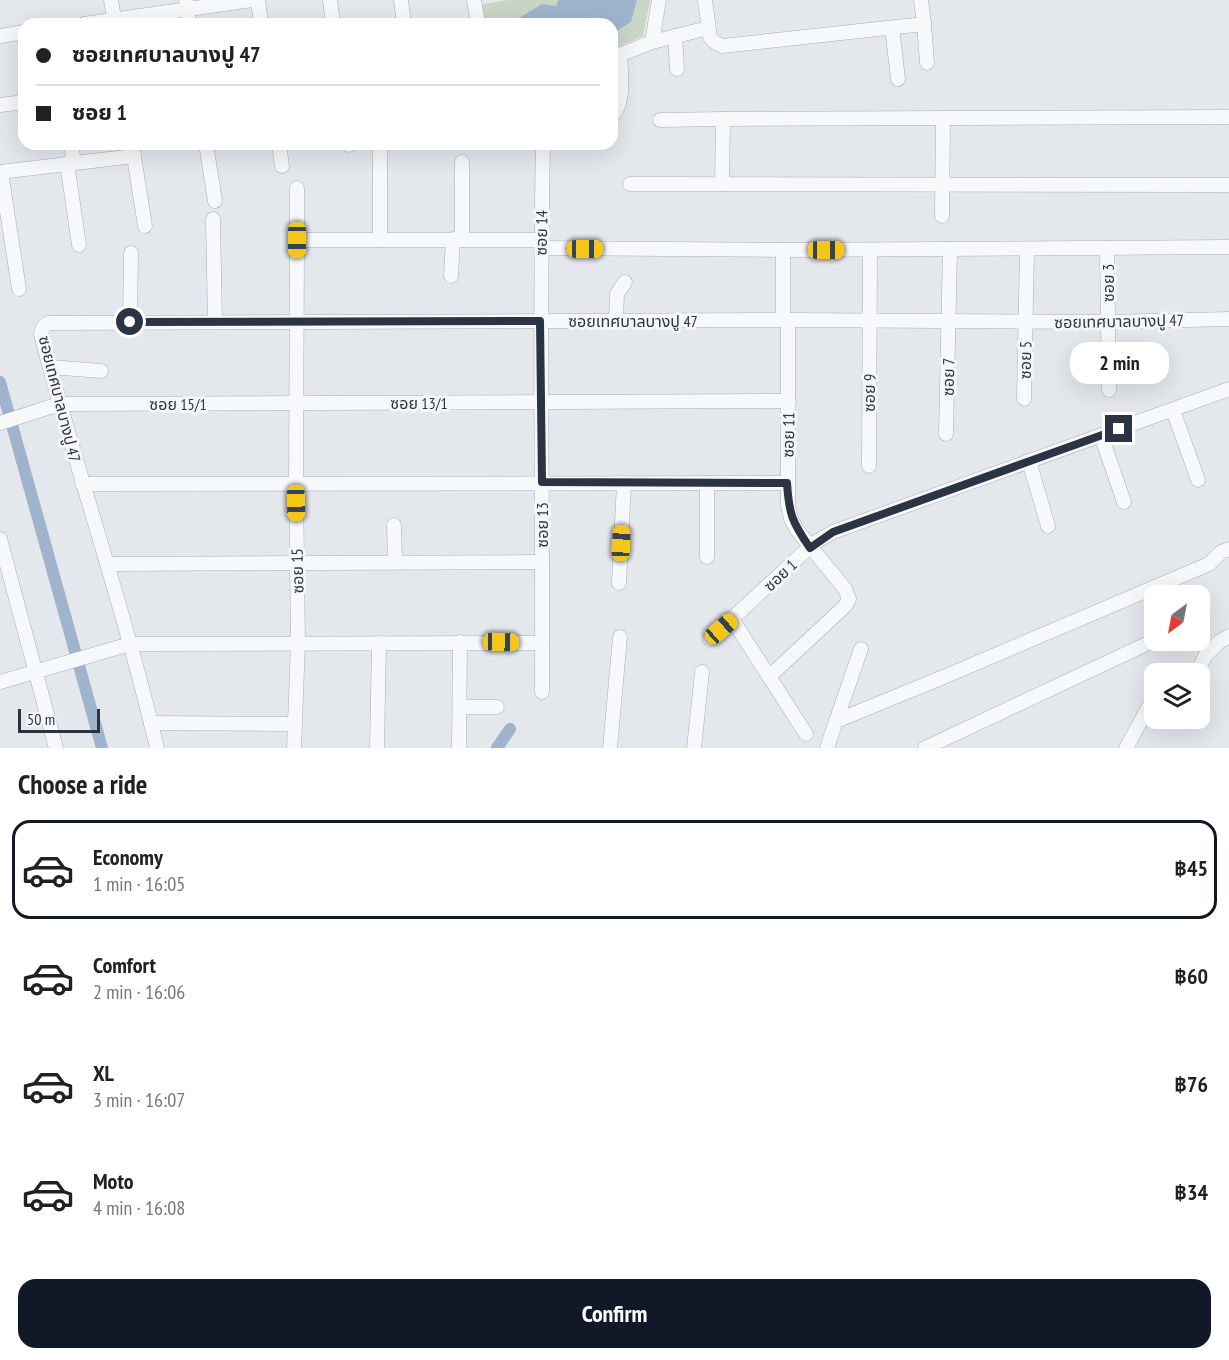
<!DOCTYPE html>
<html lang="en">
<head>
<meta charset="utf-8">
<style>
	body { margin:0; font-family:"PT Sans Narrow","Noto Sans Thai",sans-serif; background:#f6f6f6; color:#202124; height:100vh; display:flex; flex-direction:column; font-size:22px; white-space:nowrap }
	* { box-sizing:border-box; margin:0 }
	p { font-size:20px; color:#757577 }
	.icon { flex:none; width:33px; height:33px; fill:none; stroke:currentColor; stroke-width:2; stroke-linecap:round; stroke-linejoin:round }
	.map { position:relative; height:748px; overflow:hidden }
	.sheet { display:flex; flex-direction:column; background:#fff; flex:1 }
	.sheet>* { flex:none }
	.banner { position:absolute; left:18px; top:18px; width:600px; height:132px; border-radius:18px; box-shadow:0 6px 24px #0002; display:grid; align-content:center; height:132px; padding:0 18px; background:#fff }
	.needle { width:39px; rotate:212deg }
	.fabs { position:absolute; left:1144px; top:585px; display:grid; gap:12px }
	.fabs a { display:grid; place-items:center; width:66px; height:66px; border-radius:12px; background:#fff; box-shadow:0 6px 24px #0002; font-size:30px }
	.scale { position:absolute; left:18px; bottom:15px; width:82px; box-sizing:border-box; padding-left:6px; border:3px solid #2b3445; border-top:0; font-size:16px; line-height:21px; white-space:nowrap; color:#2b3445; -webkit-text-stroke:4px #f4f6f9; paint-order:stroke }
	.end { position:absolute; width:27px; height:27px; margin:-14px; border:8px solid #2b3445; background:#fff; box-shadow:0 0 0 3px #fff }
	.from { border-radius:50% }
	.bubble { position:absolute; height:42px; border-radius:18px; background:#fff; box-shadow:0 6px 24px #0002; font-size:20px; font-weight:700; line-height:42px; text-align:center }
	.car { position:absolute; width:18px; height:36px; margin:-18px -9px; border-radius:8px; box-shadow:0 0 4px 2px #0007; background:linear-gradient(#f5c518 24%,#345 0 40%,#f5c518 0 76%,#345 0 86%,#f5c518 0) }
	.banner b { display:flex; align-items:center; gap:21px; height:57px; font-size:22px }
	.banner b+b { border-top:2px solid #e0e0e0 }
	.banner i { width:15px; height:15px; background:#202124 }
	ul { padding:0; list-style:none }
	li { display:flex; align-items:center; gap:18px; height:99px; margin:0 12px 9px; padding:0 6px; border:3px solid transparent; border-radius:18px }
	li div { flex:1 }
	li b { display:block; font-size:22px }
	li em { font-style:normal; font-weight:700 }
	li.current { border-color:#111827 }
	li>.icon { width:54px; height:54px; stroke-width:1.5 }
	h2 { padding:0 18px; font-size:27px; line-height:72px }
	.cta { display:flex; gap:12px; margin-top:auto; padding:12px 18px }
	.cta a { flex:1; height:69px; border-radius:18px; background:#111827; color:#fff; font-size:24px; font-weight:700; line-height:69px; text-align:center }
	.map>svg:first-child { display:block }
	.green { fill:#c9d6c5 }
	.water { fill:#9fb4cc }
	.lines { fill:none; stroke-linecap:round; stroke-linejoin:round }
	.canal { stroke:#9fb4cc; stroke-width:12 }
	.minor-casing { stroke:#a9aeb7; stroke-width:15 }
	.minor { stroke:#f7f8fa; stroke-width:14 }
	.route { stroke:#2b3445; stroke-width:8 }
	.labels { text-anchor:middle; dominant-baseline:central; stroke-width:6; stroke-linejoin:round; paint-order:stroke }
	.street-label { font-size:16px; fill:#2b3445; stroke:#f4f6f9 }
</style>
</head>
<body>
<div class="map">
<svg width="1229" height="748" viewBox="0 0 1229 748">
	<rect width="100%" height="100%" fill="#e4e7ec"/>
	<g class="green">
		<path d="M507,0h51l-2,6 -14,-2 -33,20h-29l-3,-19z"/>
		<path d="M637,0h13l-7,36 -31,13v-15l19,-12z"/>
	</g>
	<path class="water" d="M558,0h79l-6,22 -19,12v-10h-103l33,-20 14,2z"/>
	<g class="lines">
		<g class="canal">
			<path d="M0,382l102,366"/>
			<path d="M497,748l13,-19"/>
		</g>
		<defs>
			<g id="minor">
				<path d="M111,0l4,24"/>
				<path d="M186,0l3,24"/>
				<path d="M258,0l3,24"/>
				<path d="M330,0l3,24"/>
				<path d="M401,0l3,24"/>
				<path d="M474,0l4,24"/>
				<path d="M705,0l5,37 3,4 9,5 202,-22 -3,-24"/>
				<path d="M84,24l168,-24"/>
				<path d="M924,24l3,39"/>
				<path d="M892,28l6,51"/>
				<path d="M0,36l24,-4"/>
				<path d="M675,36l2,33"/>
				<path d="M652,42l7,-42"/>
				<path d="M612,58l40,-16 56,-14"/>
				<path d="M0,105l24,-3"/>
				<path d="M612,115c13,-10 9,-44 8,-60"/>
				<path d="M660,120l63,-1"/>
				<path d="M71,144l3,18"/>
				<path d="M132,144l13,82"/>
				<path d="M206,144l9,57"/>
				<path d="M279,144l3,22"/>
				<path d="M349,144v1"/>
				<path d="M462,162v77"/>
				<path d="M67,163l12,82"/>
				<path d="M0,172l134,-16"/>
				<path d="M1,172l18,117"/>
				<path d="M630,184l599,1"/>
				<path d="M722,184l1,-65 506,-2"/>
				<path d="M297,188v52"/>
				<path d="M942,216l1,-97"/>
				<path d="M213,219l2,103"/>
				<path d="M380,240v-88"/>
				<path d="M541,248l242,2 446,-3"/>
				<path d="M1107,248l2,142"/>
				<path d="M451,276l2,-37"/>
				<path d="M616,321l1,-27 8,-12"/>
				<path d="M783,321v-71"/>
				<path d="M130,322l1,-69"/>
				<path d="M50,367l51,4"/>
				<path d="M1024,399l3,-150"/>
				<path d="M1173,410l25,70"/>
				<path d="M0,423l59,-19 730,-3"/>
				<path d="M946,434l4,-185"/>
				<path d="M1101,435l23,67"/>
				<path d="M1029,461l19,65"/>
				<path d="M869,466l1,-216"/>
				<path d="M82,484l705,-1"/>
				<path d="M394,525l1,37"/>
				<path d="M0,539l56,209"/>
				<path d="M707,557v-74"/>
				<path d="M108,564l434,-2"/>
				<path d="M619,583l5,-100"/>
				<path d="M732,619l74,115"/>
				<path d="M710,639l104,-96 19,-11 396,-143"/>
				<path d="M1197,674l8,-18 14,-14 10,-6"/>
				<path d="M770,676l75,-70 4,-7 -4,-10 -48,-59 -6,-11 -3,-14v-185"/>
				<path d="M0,682l130,-38 412,-1"/>
				<path d="M542,692c1,-182 -3,-365 1,-548"/>
				<path d="M461,707h36"/>
				<path d="M836,721l25,-72"/>
				<path d="M151,723l143,1"/>
				<path d="M157,748c-33,-140 -80,-275 -116,-414l2,-7 5,-4 740,-3 320,2 121,-3"/>
				<path d="M294,748l4,-105 -2,-160 1,-243h244"/>
				<path d="M377,748l2,-105"/>
				<path d="M459,748l1,-106"/>
				<path d="M610,748l10,-111"/>
				<path d="M694,748l8,-76"/>
				<path d="M827,748l9,-27 110,-45 263,-112 12,-12 8,-3"/>
				<path d="M925,748l230,-108"/>
				<path d="M1126,748l22,-40 7,-5"/>
			</g>
		</defs>
		<use href="#minor" class="minor-casing"/>
		<use href="#minor" class="minor"/>
	</g>
	<g class="lines">
		<path class="route" d="M130,322l410,-1 2,161 245,1c2,31 5,39 23,65l23,-16 286,-103"/>
	</g>
	<g class="labels">
		<g class="street-label">
			<text transform="translate(541 233) rotate(-89)">ซอย 14</text>
			<text transform="translate(1108 283) rotate(-90)">ซอย 3</text>
			<text x="633" y="321">ซอยเทศบาลบางปู 47</text>
			<text transform="translate(1119 321) rotate(-1)">ซอยเทศบาลบางปู 47</text>
			<text transform="translate(1025 360) rotate(-89)">ซอย 5</text>
			<text transform="translate(948 377) rotate(-89)">ซอย 7</text>
			<text transform="translate(869 393) rotate(-90)">ซอย 9</text>
			<text transform="translate(60 399) rotate(76)">ซอยเทศบาลบางปู 47</text>
			<text x="419" y="403">ซอย 13/1</text>
			<text x="178" y="404">ซอย 15/1</text>
			<text transform="translate(788 435) rotate(-89)">ซอย 11</text>
			<text transform="translate(542 525) rotate(-90)">ซอย 13</text>
			<text transform="translate(297 571) rotate(-91)">ซอย 15</text>
			<text transform="translate(780 575) rotate(-43)">ซอย 1</text>
		</g>
	</g>
</svg>
<div class="fabs">
<a><svg class="needle" viewBox="-14 -14 28 28"><path d="M0-13l5 13h-10z" fill="#e53935"/><path d="M0 13l5-13h-10z" fill="#757577"/></svg></a>
<a><svg class="icon" aria-label="layers" viewBox="0 0 24 24"><path d="M12 4l9 5-9 5-9-5zM3 14l9 5 9-5"/></svg></a>
</div>
<div class="scale">50 m</div>
<i class="end from" style="left:130px;top:322px"></i>
<i class="end" style="left:1119px;top:429px"></i>
<div class="bubble" style="left:1070px;top:342px;width:99px">2 min</div>
<i class="car" style="left:297px;top:240px;rotate:180deg"></i>
<i class="car" style="left:585px;top:249px;rotate:90deg"></i>
<i class="car" style="left:826px;top:250px;rotate:90deg"></i>
<i class="car" style="left:296px;top:503px;rotate:179deg"></i>
<i class="car" style="left:621px;top:543px;rotate:3deg"></i>
<i class="car" style="left:721px;top:629px;rotate:49deg"></i>
<i class="car" style="left:501px;top:642px;rotate:91deg"></i>
<div class="banner">
<b><i class="from"></i>ซอยเทศบาลบางปู 47</b>
<b><i></i>ซอย 1</b>
</div>
</div>
<section class="sheet">
<h2>Choose a ride</h2>
<ul>
<li class="current"><svg class="icon" aria-label="car" viewBox="0 0 24 24"><path d="M5 17H2v-5l4-1 3-4h7l3 4 3 1v5h-3M9 17h6M6 11h13"/><circle cx="7" cy="17" r="2"/><circle cx="17" cy="17" r="2"/></svg><div><b>Economy</b><p>1 min · 16:05</p></div><em>฿45</em></li>
<li><svg class="icon" aria-label="car" viewBox="0 0 24 24"><path d="M5 17H2v-5l4-1 3-4h7l3 4 3 1v5h-3M9 17h6M6 11h13"/><circle cx="7" cy="17" r="2"/><circle cx="17" cy="17" r="2"/></svg><div><b>Comfort</b><p>2 min · 16:06</p></div><em>฿60</em></li>
<li><svg class="icon" aria-label="car" viewBox="0 0 24 24"><path d="M5 17H2v-5l4-1 3-4h7l3 4 3 1v5h-3M9 17h6M6 11h13"/><circle cx="7" cy="17" r="2"/><circle cx="17" cy="17" r="2"/></svg><div><b>XL</b><p>3 min · 16:07</p></div><em>฿76</em></li>
<li><svg class="icon" aria-label="car" viewBox="0 0 24 24"><path d="M5 17H2v-5l4-1 3-4h7l3 4 3 1v5h-3M9 17h6M6 11h13"/><circle cx="7" cy="17" r="2"/><circle cx="17" cy="17" r="2"/></svg><div><b>Moto</b><p>4 min · 16:08</p></div><em>฿34</em></li>
</ul>
<div class="cta"><a>Confirm</a></div>
</section>
</body>
</html>
